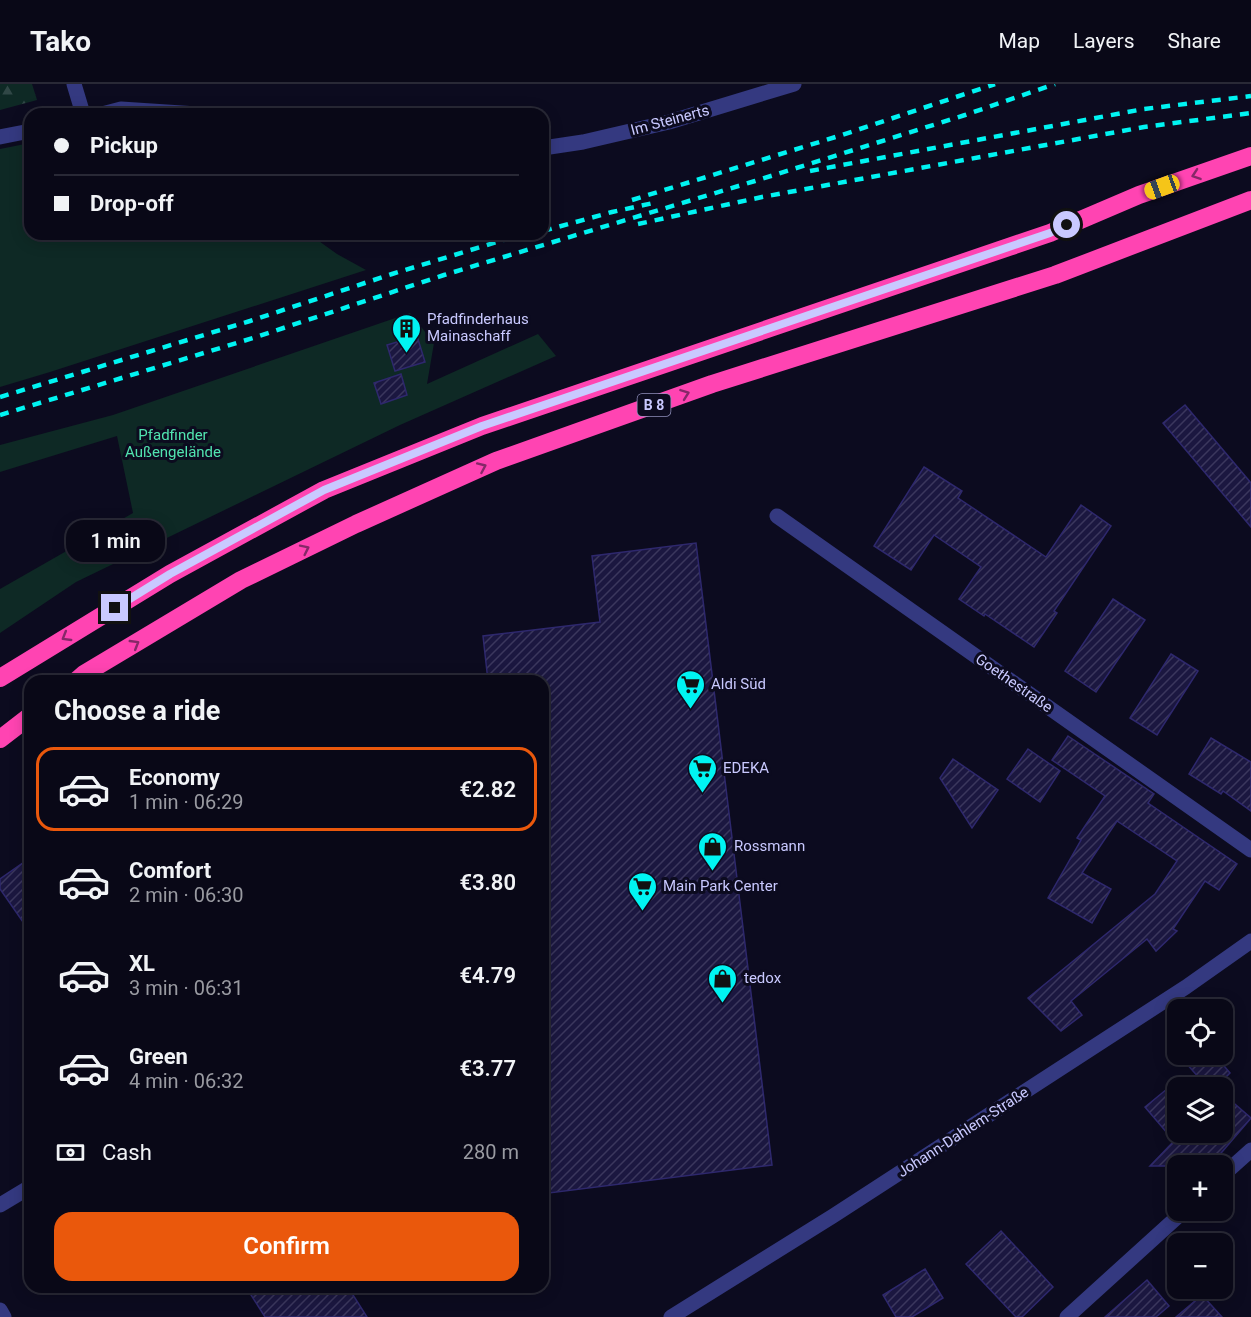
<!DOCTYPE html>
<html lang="en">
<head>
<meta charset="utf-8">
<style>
	body { margin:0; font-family:Roboto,sans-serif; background:#171624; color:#f1f3f6; height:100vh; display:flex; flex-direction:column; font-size:22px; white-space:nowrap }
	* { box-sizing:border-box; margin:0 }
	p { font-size:20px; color:#999aa1 }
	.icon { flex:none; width:33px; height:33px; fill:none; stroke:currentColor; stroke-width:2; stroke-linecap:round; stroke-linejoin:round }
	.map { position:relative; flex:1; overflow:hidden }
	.drawer { position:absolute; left:24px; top:591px; width:525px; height:618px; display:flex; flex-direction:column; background:#090817; border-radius:18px; box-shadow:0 3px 15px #0003,0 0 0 2px #292936 }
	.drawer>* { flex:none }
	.top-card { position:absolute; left:24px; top:24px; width:525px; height:132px; border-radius:18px; box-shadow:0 3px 15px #0003,0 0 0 2px #292936; display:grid; align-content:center; height:132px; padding:0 30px; background:#090817 }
	.buttons { position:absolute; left:1167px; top:915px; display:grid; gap:12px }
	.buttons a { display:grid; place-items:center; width:66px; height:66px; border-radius:12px; background:#090817; box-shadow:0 3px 15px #0003,0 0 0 2px #292936; font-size:30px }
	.end { position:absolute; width:27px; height:27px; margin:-14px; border:8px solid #c9c9ff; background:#111; box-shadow:0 0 0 3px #111 }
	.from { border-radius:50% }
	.bubble { position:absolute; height:42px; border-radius:18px; background:#090817; box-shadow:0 3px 15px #0003,0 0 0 2px #292936; font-size:20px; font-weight:600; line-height:42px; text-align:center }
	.car { position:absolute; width:18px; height:36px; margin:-18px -9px; border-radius:8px; box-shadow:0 0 4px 2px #0007; background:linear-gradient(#f5c518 24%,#345 0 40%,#f5c518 0 76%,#345 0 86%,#f5c518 0) }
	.top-card b { display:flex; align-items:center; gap:21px; height:57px; font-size:22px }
	.top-card b+b { border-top:2px solid #292936 }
	.top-card i { width:15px; height:15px; background:#f1f3f6 }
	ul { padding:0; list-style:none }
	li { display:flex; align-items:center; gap:18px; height:84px; margin:0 12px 9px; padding:0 18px; border:3px solid transparent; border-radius:18px }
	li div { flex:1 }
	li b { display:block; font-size:22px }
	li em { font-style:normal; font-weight:600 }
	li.selected { border-color:#ea580c }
	li>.icon { width:54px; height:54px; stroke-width:1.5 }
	h2 { padding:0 30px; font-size:27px; line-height:72px }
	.pay { display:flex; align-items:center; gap:15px; height:66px; padding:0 30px; font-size:22px }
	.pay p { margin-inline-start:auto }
	.action { display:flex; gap:12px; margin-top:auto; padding:12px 30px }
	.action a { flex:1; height:69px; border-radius:18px; background:#ea580c; color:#fff; font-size:24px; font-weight:600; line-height:69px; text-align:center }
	header { display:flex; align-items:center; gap:36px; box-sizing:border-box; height:84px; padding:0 30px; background:#090817; border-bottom:2px solid #292936 }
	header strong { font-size:28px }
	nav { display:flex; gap:33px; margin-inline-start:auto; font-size:21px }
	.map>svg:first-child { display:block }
	.green { fill:#0e2925 }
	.forest { fill:url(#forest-firs) }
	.building { fill:url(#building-hatch); stroke:#2e286d; stroke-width:1.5 }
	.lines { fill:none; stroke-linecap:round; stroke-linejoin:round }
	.minor { stroke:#343980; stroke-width:15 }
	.highway { stroke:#ff44b2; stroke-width:18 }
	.rail { stroke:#00f4f2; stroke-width:4.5; stroke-dasharray:9 8; stroke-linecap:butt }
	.oneway { stroke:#862868 }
	.route { stroke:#c9c9ff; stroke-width:8 }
	.labels { text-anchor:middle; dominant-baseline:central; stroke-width:6; stroke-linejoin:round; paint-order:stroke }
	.shield { fill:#0c0b1f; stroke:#9090bc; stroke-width:1.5 }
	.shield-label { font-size:14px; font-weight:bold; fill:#c9c9ff }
	.street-label { font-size:15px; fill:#c9c9ff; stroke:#0c0b1f }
	.poi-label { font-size:15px; fill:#c9c9ff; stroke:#0c0b1f; text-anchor:start }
	.park-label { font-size:15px; fill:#51e3af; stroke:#0c0b1f }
</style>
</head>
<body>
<header>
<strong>Tako</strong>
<nav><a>Map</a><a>Layers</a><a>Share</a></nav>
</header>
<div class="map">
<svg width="1251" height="1233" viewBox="0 0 1251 1233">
	<defs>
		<pattern id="forest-firs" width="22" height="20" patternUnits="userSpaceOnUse" patternTransform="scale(1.5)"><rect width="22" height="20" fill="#0e2925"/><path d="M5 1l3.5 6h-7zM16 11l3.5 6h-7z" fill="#304746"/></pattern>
		<pattern id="building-hatch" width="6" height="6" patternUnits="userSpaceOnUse" patternTransform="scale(1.5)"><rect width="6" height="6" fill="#1b1740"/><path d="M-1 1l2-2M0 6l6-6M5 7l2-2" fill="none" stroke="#3b375d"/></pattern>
	</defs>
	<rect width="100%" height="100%" fill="#0c0b1f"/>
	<g class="green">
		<path d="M30,59v91h279l28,20 29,16 -316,102 -50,15v-238z"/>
		<path d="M410,229l24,30 -7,41 111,-50 18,22 -156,69 -324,157 -76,51v-44l133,-76 -16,-77 -117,36v-27l113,-30z"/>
	</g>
	<path class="forest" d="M0,0h32l5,16 -37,10z"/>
	<g class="building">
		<path d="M417,252l8,26 -30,9 -8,-26z"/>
		<path d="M401,290l6,21 -26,9 -7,-21z"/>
		<path d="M1185,321l66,78v44l-88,-104z"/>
		<path d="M924,383l38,24 -4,7 88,59 35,-52 30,21 -57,85 3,2 -23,34 -49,-33 -1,2 -25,-17 22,-32 -47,-32 -23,35 -37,-24z"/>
		<path d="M696,459l76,622 -223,28 -6,-51v-461h-55l-5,-45 117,-14 -8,-66z"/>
		<path d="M1113,515l32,21 -49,72 -31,-21z"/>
		<path d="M1171,570l27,17 -41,64 -27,-17z"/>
		<path d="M1068,652l86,58 -6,9 89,61 -18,26 -14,-9 -32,48 4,2 -21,20 -9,-12 -76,62 11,14 -21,16 -33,-33 127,-104 22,-33 -60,-40 -35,52 29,16 -19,34 -44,-25 33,-58 -4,-2 28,-42 -53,-36z"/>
		<path d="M1211,654l40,24v49l-28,-20 -2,3 -32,-20z"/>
		<path d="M1028,665l32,22 -20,31 -33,-23z"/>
		<path d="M953,675l45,31 -26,38 -32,-50z"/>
		<path d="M30,774v74l-30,-43v-10z"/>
		<path d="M1178,970h36l16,19 -15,15h-7z"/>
		<path d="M1178,996v52h44v-39l29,25 -41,48h-60l24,-25 -29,-34z"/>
		<path d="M1001,1147l52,56 -31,30h-6l-50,-53z"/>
		<path d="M925,1185l18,29 -31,19h-16l-13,-22z"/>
		<path d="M1147,1196l22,26 -13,11h-51z"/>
		<path d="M246,1203h102l19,30h-102z"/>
		<path d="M1202,1211l20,22h-46z"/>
	</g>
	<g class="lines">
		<g class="minor">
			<path d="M74,0l9,30"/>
			<path d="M102,30l19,-5 76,5"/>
			<path d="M0,53l30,-6"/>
			<path d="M543,64l40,-6 86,-20 125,-38"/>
			<path d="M777,432l474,334"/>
			<path d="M1222,1092l29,-26"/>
			<path d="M0,1121l30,-18"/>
			<path d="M0,1226l4,7"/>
			<path d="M671,1233l162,-101 353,-229 65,-46"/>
			<path d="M1067,1233l118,-107"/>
		</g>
		<g class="highway">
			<path d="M0,594l170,-104 154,-84 158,-64 568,-193 89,-38 112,-39"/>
			<path d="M76,597l8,-7 157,-94 115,-56 140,-63 216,-77 343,-109 196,-75"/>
			<path d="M0,655l30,-23"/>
		</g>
		<g class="rail">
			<path d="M810,87l334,-62 107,-13"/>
			<path d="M632,116l210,-65 153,-51"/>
			<path d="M638,140l124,-27 382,-70 107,-14"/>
			<path d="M543,147l69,-19 46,-10"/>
			<path d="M0,313l250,-76 142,-47 131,-40"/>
			<path d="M0,331l253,-77 191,-63 311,-94 210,-66 90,-31"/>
		</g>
	</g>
	<defs><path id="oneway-chevron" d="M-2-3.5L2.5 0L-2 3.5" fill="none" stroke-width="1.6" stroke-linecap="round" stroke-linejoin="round" transform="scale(1.5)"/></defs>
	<g class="oneway">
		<use href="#oneway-chevron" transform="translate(1196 91) rotate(161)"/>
		<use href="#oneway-chevron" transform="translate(685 310) rotate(-20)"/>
		<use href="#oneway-chevron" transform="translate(482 383) rotate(-24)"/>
		<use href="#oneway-chevron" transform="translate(305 465) rotate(-26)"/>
		<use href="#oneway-chevron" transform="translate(66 553) rotate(149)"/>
		<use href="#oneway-chevron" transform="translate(135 560) rotate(-31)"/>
	</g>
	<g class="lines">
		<path class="route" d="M115,524l55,-34 154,-84 158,-64 568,-193 17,-8"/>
	</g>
	<defs>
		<symbol id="building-pin" viewBox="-11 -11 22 30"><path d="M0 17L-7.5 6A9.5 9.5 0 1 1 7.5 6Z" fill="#00f4f2" stroke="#0c0b1f"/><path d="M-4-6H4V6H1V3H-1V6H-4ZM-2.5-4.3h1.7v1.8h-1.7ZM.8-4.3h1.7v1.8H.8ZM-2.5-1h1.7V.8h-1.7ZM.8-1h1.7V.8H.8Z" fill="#111"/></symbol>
		<symbol id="supermarket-pin" viewBox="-11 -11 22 30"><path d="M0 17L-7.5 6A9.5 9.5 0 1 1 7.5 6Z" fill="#00f4f2" stroke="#0c0b1f"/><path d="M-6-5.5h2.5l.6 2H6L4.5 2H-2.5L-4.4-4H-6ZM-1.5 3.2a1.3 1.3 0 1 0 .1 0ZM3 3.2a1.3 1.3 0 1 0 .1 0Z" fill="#111"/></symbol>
		<symbol id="shop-pin" viewBox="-11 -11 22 30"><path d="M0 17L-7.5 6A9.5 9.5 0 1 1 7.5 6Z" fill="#00f4f2" stroke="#0c0b1f"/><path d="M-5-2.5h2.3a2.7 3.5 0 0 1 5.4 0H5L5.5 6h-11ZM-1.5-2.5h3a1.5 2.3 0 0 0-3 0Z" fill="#111"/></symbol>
	</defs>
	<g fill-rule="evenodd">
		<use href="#building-pin" x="390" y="228" width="33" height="45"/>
		<use href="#supermarket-pin" x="674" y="584" width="33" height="45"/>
		<use href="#supermarket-pin" x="686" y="668" width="33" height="45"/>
		<use href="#shop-pin" x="696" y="746" width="33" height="45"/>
		<use href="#supermarket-pin" x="626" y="786" width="33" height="45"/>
		<use href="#shop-pin" x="706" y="878" width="33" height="45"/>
	</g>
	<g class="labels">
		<rect class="shield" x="637.5" y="310" width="33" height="22" rx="4.5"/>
		<g class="shield-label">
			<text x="654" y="321">B 8</text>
		</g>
		<g class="street-label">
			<text transform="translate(670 36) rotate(-15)">Im Steinerts</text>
			<text transform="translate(1014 599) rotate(35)">Goethestraße</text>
			<text transform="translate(963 1048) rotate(-33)">Johann-Dahlem-Straße</text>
		</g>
		<g class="poi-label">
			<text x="427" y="235">Pfadfinderhaus<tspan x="427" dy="17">Mainaschaff</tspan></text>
			<text x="711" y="600">Aldi Süd</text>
			<text x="723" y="684">EDEKA</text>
			<text x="734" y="762">Rossmann</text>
			<text x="663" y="802">Main Park Center</text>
			<text x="744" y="894">tedox</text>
		</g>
		<g class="park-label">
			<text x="173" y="351">Pfadfinder<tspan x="173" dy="17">Außengelände</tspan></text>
		</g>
	</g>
</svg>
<div class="buttons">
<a><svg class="icon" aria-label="locate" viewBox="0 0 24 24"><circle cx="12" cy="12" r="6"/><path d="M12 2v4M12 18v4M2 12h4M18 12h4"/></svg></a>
<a><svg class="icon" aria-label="layers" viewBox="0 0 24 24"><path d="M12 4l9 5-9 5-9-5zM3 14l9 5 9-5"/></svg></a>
<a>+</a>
<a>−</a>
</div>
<i class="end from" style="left:1067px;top:141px"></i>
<i class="end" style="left:115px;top:524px"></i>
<div class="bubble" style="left:66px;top:436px;width:99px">1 min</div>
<i class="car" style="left:1162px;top:103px;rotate:250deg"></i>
<div class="top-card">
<b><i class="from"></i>Pickup</b>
<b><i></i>Drop-off</b>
</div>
<section class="drawer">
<h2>Choose a ride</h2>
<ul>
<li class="selected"><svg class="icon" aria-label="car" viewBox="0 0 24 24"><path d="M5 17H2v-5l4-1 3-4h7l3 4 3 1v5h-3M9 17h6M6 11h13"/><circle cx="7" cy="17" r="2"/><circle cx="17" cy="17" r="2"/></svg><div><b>Economy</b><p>1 min · 06:29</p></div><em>€2.82</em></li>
<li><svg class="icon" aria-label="car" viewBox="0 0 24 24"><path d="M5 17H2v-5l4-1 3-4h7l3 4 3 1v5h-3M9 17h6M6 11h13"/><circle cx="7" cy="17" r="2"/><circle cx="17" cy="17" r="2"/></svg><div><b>Comfort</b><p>2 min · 06:30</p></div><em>€3.80</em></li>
<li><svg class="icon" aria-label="car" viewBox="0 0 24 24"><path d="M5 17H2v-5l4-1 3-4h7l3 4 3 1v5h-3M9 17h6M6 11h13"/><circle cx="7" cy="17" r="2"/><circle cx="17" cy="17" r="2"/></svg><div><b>XL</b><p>3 min · 06:31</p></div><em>€4.79</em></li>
<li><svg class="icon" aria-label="car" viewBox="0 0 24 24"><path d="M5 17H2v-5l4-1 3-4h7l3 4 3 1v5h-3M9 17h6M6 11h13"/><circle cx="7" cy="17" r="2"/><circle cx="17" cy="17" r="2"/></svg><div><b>Green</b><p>4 min · 06:32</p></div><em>€3.77</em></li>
</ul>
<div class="pay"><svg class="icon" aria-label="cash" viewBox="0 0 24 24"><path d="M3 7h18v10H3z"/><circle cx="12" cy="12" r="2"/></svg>Cash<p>280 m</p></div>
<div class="action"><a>Confirm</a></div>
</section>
</div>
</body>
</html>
